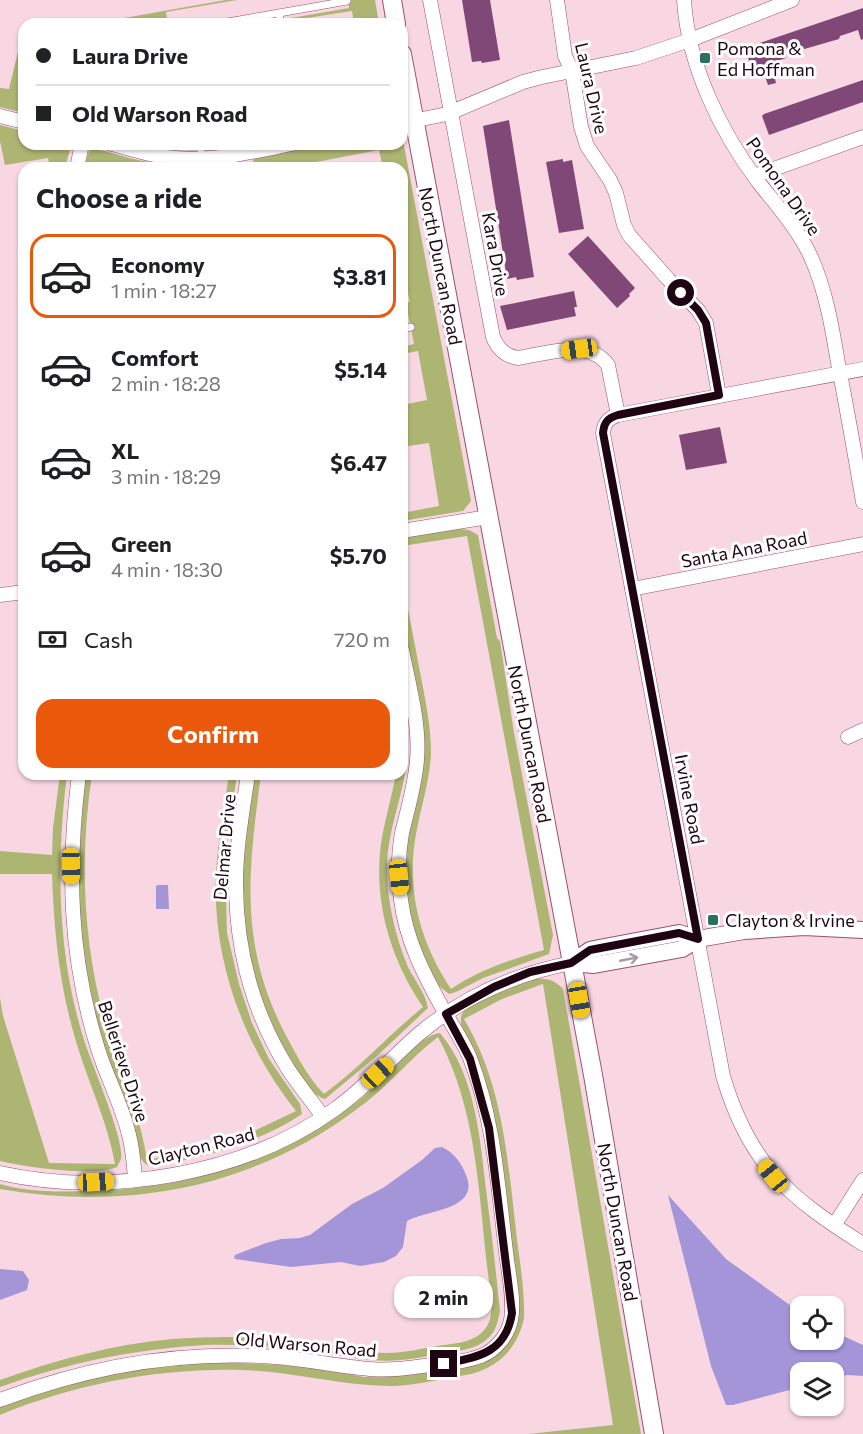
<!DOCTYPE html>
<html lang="en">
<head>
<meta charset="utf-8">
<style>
	body { margin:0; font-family:Commissioner,sans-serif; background:#f6f6f6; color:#202124; height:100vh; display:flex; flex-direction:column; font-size:22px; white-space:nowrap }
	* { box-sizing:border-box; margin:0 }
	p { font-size:20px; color:#757577 }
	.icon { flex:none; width:33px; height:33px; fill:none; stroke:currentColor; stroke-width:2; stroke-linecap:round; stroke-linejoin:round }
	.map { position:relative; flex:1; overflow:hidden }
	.sheet { position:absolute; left:18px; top:162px; width:390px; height:618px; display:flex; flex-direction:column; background:#fff; border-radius:18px; box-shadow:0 2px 4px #0004 }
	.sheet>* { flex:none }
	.hud { position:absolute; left:18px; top:18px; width:390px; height:132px; border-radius:18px; box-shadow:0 2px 4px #0004; display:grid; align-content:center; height:132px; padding:0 18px; background:#fff }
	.fabs { position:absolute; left:790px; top:1296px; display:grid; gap:12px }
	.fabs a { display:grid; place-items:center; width:54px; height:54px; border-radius:12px; background:#fff; box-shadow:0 2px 4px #0004; font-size:30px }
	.end { position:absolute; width:27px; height:27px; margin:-14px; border:8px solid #1f0511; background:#fff; box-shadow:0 0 0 3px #fff }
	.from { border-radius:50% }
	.bubble { position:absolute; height:42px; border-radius:18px; background:#fff; box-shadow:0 2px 4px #0004; font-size:20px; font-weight:700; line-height:42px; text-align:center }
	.car { position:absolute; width:18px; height:36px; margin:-18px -9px; border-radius:8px; box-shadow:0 0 4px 2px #0007; background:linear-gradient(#f5c518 24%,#345 0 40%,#f5c518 0 76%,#345 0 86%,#f5c518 0) }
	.hud b { display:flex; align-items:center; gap:21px; height:57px; font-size:22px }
	.hud b+b { border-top:2px solid #e0e0e0 }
	.hud i { width:15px; height:15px; background:#202124 }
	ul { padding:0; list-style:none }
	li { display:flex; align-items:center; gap:18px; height:84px; margin:0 12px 9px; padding:0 6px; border:3px solid transparent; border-radius:18px }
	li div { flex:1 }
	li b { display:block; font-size:22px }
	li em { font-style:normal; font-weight:700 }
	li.selected { border-color:#ea580c }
	li>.icon { width:54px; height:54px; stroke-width:1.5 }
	h2 { padding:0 18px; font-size:27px; line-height:72px }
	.pay { display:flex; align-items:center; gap:15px; height:66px; padding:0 18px; font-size:22px }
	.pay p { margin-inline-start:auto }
	.primary-button { display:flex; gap:12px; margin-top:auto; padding:12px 18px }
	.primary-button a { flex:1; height:69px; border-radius:18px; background:#ea580c; color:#fff; font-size:24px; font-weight:700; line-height:69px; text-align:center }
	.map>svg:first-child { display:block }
	.green { fill:#adb573 }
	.water { fill:#a495d9 }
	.building { fill:#804876 }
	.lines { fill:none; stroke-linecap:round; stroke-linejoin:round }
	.service-casing { stroke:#97516f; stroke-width:8 }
	.minor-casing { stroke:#97516f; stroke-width:15 }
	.tertiary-casing { stroke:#97516f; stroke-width:18 }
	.secondary-casing { stroke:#97516f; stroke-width:20 }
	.service { stroke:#fff; stroke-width:7 }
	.minor { stroke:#fff; stroke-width:14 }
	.tertiary { stroke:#fff; stroke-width:16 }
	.secondary { stroke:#fff; stroke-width:18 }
	.oneway { stroke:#a59ba0 }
	.route { stroke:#1f0511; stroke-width:8 }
	.poi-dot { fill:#2d6f5e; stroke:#fff; stroke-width:2 }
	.labels { text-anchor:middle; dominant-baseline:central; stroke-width:6; stroke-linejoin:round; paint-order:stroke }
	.poi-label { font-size:18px; fill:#1f0511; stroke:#fff; text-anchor:start }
	.street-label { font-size:18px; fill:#1f0511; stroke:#fff }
</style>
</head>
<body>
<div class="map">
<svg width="863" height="1434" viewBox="0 0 863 1434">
	<rect width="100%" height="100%" fill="#f8d7e3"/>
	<g class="green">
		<path d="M226,0h11l-71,12 2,12h-78z"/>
		<path d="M348,0h27l4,24h-25l-2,-13 -45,7 1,6h-22l-1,-5 64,-11z"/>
		<path d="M24,27v46l-5,20 5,2v18l-24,-6v-19l9,1z"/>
		<path d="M0,125l24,6v13h45l1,5 -5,19h-15l-2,-10 -43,7 -5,-24z"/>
		<path d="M403,140l68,361 -8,10 -61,10v-8l37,-7 -10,-63 -27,4v-42l25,-5 -9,-49 -16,3v-7l12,-3 -7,-35h-5v-6l8,-1 -8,-36v-98h-19l-4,-18 -94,18h-30l-2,-8 5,-4 63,-12h81z"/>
		<path d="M93,149c17,2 33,9 50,12 29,6 59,4 88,1l4,6h-151l5,-17z"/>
		<path d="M460,529l9,1 9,5 19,103 3,3 14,92 39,202 -4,19 -66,24 -27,14 -7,2 -10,-8 -22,-40 -11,-43 -3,-47 9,-40 1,-129 -11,-64v-45c6,31 12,62 18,94 5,26 11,54 11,81 -1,26 -9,50 -14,76 -12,57 2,112 34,160 28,-19 61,-30 93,-39l-77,-414 -65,10v-9z"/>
		<path d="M402,708c4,19 7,40 4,60 -5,33 -19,66 -19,100 0,33 8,68 21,99 7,14 17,25 20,41l-50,47 -53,44c-16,-5 -26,-26 -35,-41 -37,-62 -54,-134 -47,-207 2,-25 7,-51 10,-77h8c-13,100 -23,174 28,267 10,19 20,37 35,53 35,-26 65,-59 99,-87 -34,-50 -51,-110 -41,-170 4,-21 10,-42 14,-63h6z"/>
		<path d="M60,774h7c-11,87 -10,178 16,263 7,24 42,102 38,122 -1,3 -3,5 -4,8 -22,10 -92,0 -117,-6v-163l3,18 46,147 66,1c-7,-40 -24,-75 -36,-113 -19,-58 -25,-117 -27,-177h-52v-23l52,4 1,-27z"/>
		<path d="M84,774h8c-13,87 -9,174 16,259 7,25 18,49 26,74 6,17 10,35 13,53l69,-14 21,-7 59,-28c-53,-66 -84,-152 -80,-237 2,-34 8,-67 13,-100h8l-12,84 2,75 12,51 13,39 17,36 31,45 2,10c-35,24 -85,40 -127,48 -7,1 -16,4 -23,4 -7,-1 -10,-5 -13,-11l-38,-117 -15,-57 -9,-76 2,-87z"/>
		<path d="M535,979c12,-1 20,1 28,10l78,445h-113l85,-9 -70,-441 -41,15 -38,20c37,62 43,132 51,203 3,31 10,64 9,96 -6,29 -24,48 -53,56 -25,4 -57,12 -81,12 -50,0 -99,-15 -150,-16 -81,-2 -165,14 -240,45v-8l26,-11 45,-13 76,-16 39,-4 33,-1 63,3 48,5 34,7 44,-2 66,-10 33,-24 -9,-192 -10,-58 -27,-66c0,-5 -1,-10 3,-14 12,-13 54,-25 71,-32z"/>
		<path d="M440,1033c37,44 40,109 47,164 5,38 9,76 13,114 -2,10 -4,21 -13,28 -10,10 -25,11 -38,13 -16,3 -33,7 -49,8 -28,3 -55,-4 -82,-8 -37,-5 -76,-8 -113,-7 -71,4 -139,18 -205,42v-7c56,-20 113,-36 172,-41 30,-2 61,-3 91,-1 24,3 49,4 73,8 16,3 32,7 49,7 20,0 39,-5 59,-8 14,-2 31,-3 41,-16 6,-7 6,-17 7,-26 -14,-89 -10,-185 -54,-266 -29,22 -51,51 -81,72 -105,79 -228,102 -357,80v-5c27,8 58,8 86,7 89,-2 180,-23 253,-76 14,-10 29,-22 42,-35 15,-14 38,-44 59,-47z"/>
	</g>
	<g class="water">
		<path d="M158,885h10l1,24h-13v-23z"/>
		<path d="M442,1147c12,6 19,15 24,28 15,35 -40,35 -59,46l-4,26 -7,9 -12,6 -24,4 -19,-4 -50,5 -56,-8 -1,-2 1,-2 31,-12 15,-4 19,-1 10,-3 42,-31 31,-16 39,-28 13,-12z"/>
		<path d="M668,1195l58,64 75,54v27h33v-8l29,13v31l-16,-1 -13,3v-6h-33v15l-68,18h-7l-15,-39z"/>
		<path d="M0,1269l23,2 6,9 -2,10 -27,10z"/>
	</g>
	<g class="building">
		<path d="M462,0h28l10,60 -18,3 -1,-2 -9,1z"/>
		<path d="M863,8v31l-2,1 -3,-10 -18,6 -1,3 -52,15 -1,4 -15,5 5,20 -8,2 -7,-20 -10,2 -6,-19z"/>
		<path d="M863,80v22l-94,33 -7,-19 2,-2z"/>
		<path d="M509,120l25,157 -17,3 -1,-3 -9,2 -24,-153z"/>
		<path d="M563,159v3l9,-2 12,69 -25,4 -13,-71z"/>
		<path d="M588,236l47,52 -6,6 1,2 -13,12 -49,-54z"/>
		<path d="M574,291l3,16h-3l2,9 -69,14 -7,-24z"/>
		<path d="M720,427l7,36 -41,7 -7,-35z"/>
	</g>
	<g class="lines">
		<defs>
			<g id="service">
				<path d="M279,14l2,10"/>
				<path d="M216,24l131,-23"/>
				<path d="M200,144l2,14"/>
				<path d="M402,329l9,-2"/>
			</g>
			<g id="minor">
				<path d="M430,0l63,337c5,12 12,19 25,21 27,-4 71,-20 90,7l10,50"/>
				<path d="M557,0l8,56 7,15 9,56 6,19 23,34 6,13 8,32 5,10 39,44 30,31 8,13 13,72"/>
				<path d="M684,0c4,65 36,131 75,183 19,24 39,46 52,74 15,34 21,70 27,106 9,46 17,92 25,139"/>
				<path d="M0,116l24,6"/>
				<path d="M402,123l45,-9 76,-32 19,-5 94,-19 54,-18 102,-40"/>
				<path d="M111,144c18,4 37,11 55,13 42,6 85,-5 126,-13"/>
				<path d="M77,168l5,-24"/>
				<path d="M754,176l109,-39"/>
				<path d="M863,369l-245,46c-10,3 -14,8 -15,18l120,643c26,88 65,121 140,168"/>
				<path d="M402,531l86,-14"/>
				<path d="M632,589l231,-45"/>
				<path d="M0,595l24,-3"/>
				<path d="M848,737l15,-7"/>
				<path d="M79,774c-12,95 -10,183 19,275 9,29 24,56 31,86 4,15 5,30 6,45"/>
				<path d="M248,774c-5,36 -12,72 -12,109 0,66 17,130 52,186 11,17 24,32 35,48"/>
				<path d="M0,1173c109,24 244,2 335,-64 31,-22 56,-51 85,-76 43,-36 96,-59 151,-70"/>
				<path d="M835,1224l28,-44"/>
				<path d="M0,1400c84,-32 170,-48 260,-44 37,1 73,10 110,13 23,2 46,-2 68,-5 14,-1 30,-3 43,-8 15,-6 27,-21 30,-36 4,-19 -3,-49 -5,-68 -8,-65 -12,-133 -36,-194 -7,-17 -18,-33 -27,-49 -19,-34 -37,-69 -42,-109 -3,-22 -3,-45 1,-67 6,-25 13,-48 15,-73 3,-36 -8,-74 -15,-110"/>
			</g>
			<g id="tertiary">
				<path d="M571,963l23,2 88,-16 16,-10 46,-8 60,-4 59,3"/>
				<path d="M571,963l19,-13 9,-2 80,-15 19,6"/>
			</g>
			<g id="secondary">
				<path d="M392,0l4,24"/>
				<path d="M402,54l191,1021 61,359"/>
			</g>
		</defs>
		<use href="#service" class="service-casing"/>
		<use href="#minor" class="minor-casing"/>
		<use href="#tertiary" class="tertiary-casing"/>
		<use href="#secondary" class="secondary-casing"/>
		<use href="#service" class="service"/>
		<use href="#minor" class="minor"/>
		<use href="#tertiary" class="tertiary"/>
		<use href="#secondary" class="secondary"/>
	</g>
	<defs><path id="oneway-shaft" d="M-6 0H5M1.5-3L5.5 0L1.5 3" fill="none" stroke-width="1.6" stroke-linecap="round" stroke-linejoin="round" transform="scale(1.5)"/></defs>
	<use class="oneway" href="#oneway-shaft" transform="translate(629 959) rotate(-11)"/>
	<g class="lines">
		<path class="route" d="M444,1364c34,-7 62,-11 68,-51l-23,-185 -19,-69 -24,-45 48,-27 36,-15 41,-9 19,-13 89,-17 19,6 -95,-506c1,-11 5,-15 15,-18l101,-20 -13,-72 -8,-13 -17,-17"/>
	</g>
	<g class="poi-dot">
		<rect x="699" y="52" width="12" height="12" rx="3"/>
		<rect x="707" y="914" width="12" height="12" rx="3"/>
	</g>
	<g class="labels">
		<g class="poi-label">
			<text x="717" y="48">Pomona &amp;<tspan x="717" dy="21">Ed Hoffman</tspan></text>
			<text x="725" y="920">Clayton &amp; Irvine</text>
		</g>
		<g class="street-label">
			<text transform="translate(592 88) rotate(77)">Laura Drive</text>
			<text transform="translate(784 186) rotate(55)">Pomona Drive</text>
			<text transform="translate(496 254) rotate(80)">Kara Drive</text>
			<text transform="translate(441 266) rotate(79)">North Duncan Road</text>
			<text transform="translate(744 549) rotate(-11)">Santa Ana Road</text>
			<text transform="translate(530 744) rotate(79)">North Duncan Road</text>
			<text transform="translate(690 799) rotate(79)">Irvine Road</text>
			<text transform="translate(224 847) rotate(-85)">Delmar Drive</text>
			<text transform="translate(124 1061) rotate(72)">Bellerieve Drive</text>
			<text transform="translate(201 1146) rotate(-14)">Clayton Road</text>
			<text transform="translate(618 1222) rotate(80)">North Duncan Road</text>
			<text transform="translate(306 1344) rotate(5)">Old Warson Road</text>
		</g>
	</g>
</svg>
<div class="fabs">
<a><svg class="icon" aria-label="locate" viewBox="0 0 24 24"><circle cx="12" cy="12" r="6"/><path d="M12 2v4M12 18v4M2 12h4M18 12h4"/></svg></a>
<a><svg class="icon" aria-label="layers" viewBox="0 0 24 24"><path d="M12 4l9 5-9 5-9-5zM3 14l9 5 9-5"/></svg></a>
</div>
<i class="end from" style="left:681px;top:293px"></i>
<i class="end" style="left:444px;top:1364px"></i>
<div class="bubble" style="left:394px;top:1276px;width:99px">2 min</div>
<i class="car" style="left:579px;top:349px;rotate:262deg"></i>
<i class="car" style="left:71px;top:866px;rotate:179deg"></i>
<i class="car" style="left:399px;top:877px;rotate:174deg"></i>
<i class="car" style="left:579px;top:1000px;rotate:170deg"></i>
<i class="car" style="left:378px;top:1073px;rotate:47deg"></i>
<i class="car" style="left:773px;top:1176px;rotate:321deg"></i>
<i class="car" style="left:96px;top:1182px;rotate:87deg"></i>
<div class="hud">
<b><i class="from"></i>Laura Drive</b>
<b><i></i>Old Warson Road</b>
</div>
<section class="sheet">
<h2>Choose a ride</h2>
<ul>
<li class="selected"><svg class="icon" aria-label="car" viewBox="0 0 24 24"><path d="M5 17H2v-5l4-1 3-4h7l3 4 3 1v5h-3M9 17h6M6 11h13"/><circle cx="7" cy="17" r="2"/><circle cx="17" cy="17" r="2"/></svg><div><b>Economy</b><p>1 min · 18:27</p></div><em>$3.81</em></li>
<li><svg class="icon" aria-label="car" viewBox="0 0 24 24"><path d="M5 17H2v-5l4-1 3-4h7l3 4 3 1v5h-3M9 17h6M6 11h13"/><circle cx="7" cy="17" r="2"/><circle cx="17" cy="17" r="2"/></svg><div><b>Comfort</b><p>2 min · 18:28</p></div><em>$5.14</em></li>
<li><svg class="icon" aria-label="car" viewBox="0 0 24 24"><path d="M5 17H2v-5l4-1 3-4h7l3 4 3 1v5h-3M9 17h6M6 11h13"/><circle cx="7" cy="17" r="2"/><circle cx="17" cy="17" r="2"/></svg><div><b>XL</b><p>3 min · 18:29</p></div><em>$6.47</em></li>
<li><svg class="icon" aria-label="car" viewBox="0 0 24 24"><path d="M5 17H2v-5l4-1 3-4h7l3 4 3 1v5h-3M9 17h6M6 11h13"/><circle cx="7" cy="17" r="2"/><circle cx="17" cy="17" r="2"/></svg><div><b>Green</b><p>4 min · 18:30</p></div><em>$5.70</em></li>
</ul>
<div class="pay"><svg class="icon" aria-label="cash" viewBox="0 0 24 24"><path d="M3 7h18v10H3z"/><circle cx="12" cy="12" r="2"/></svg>Cash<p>720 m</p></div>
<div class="primary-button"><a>Confirm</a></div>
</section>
</div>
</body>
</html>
